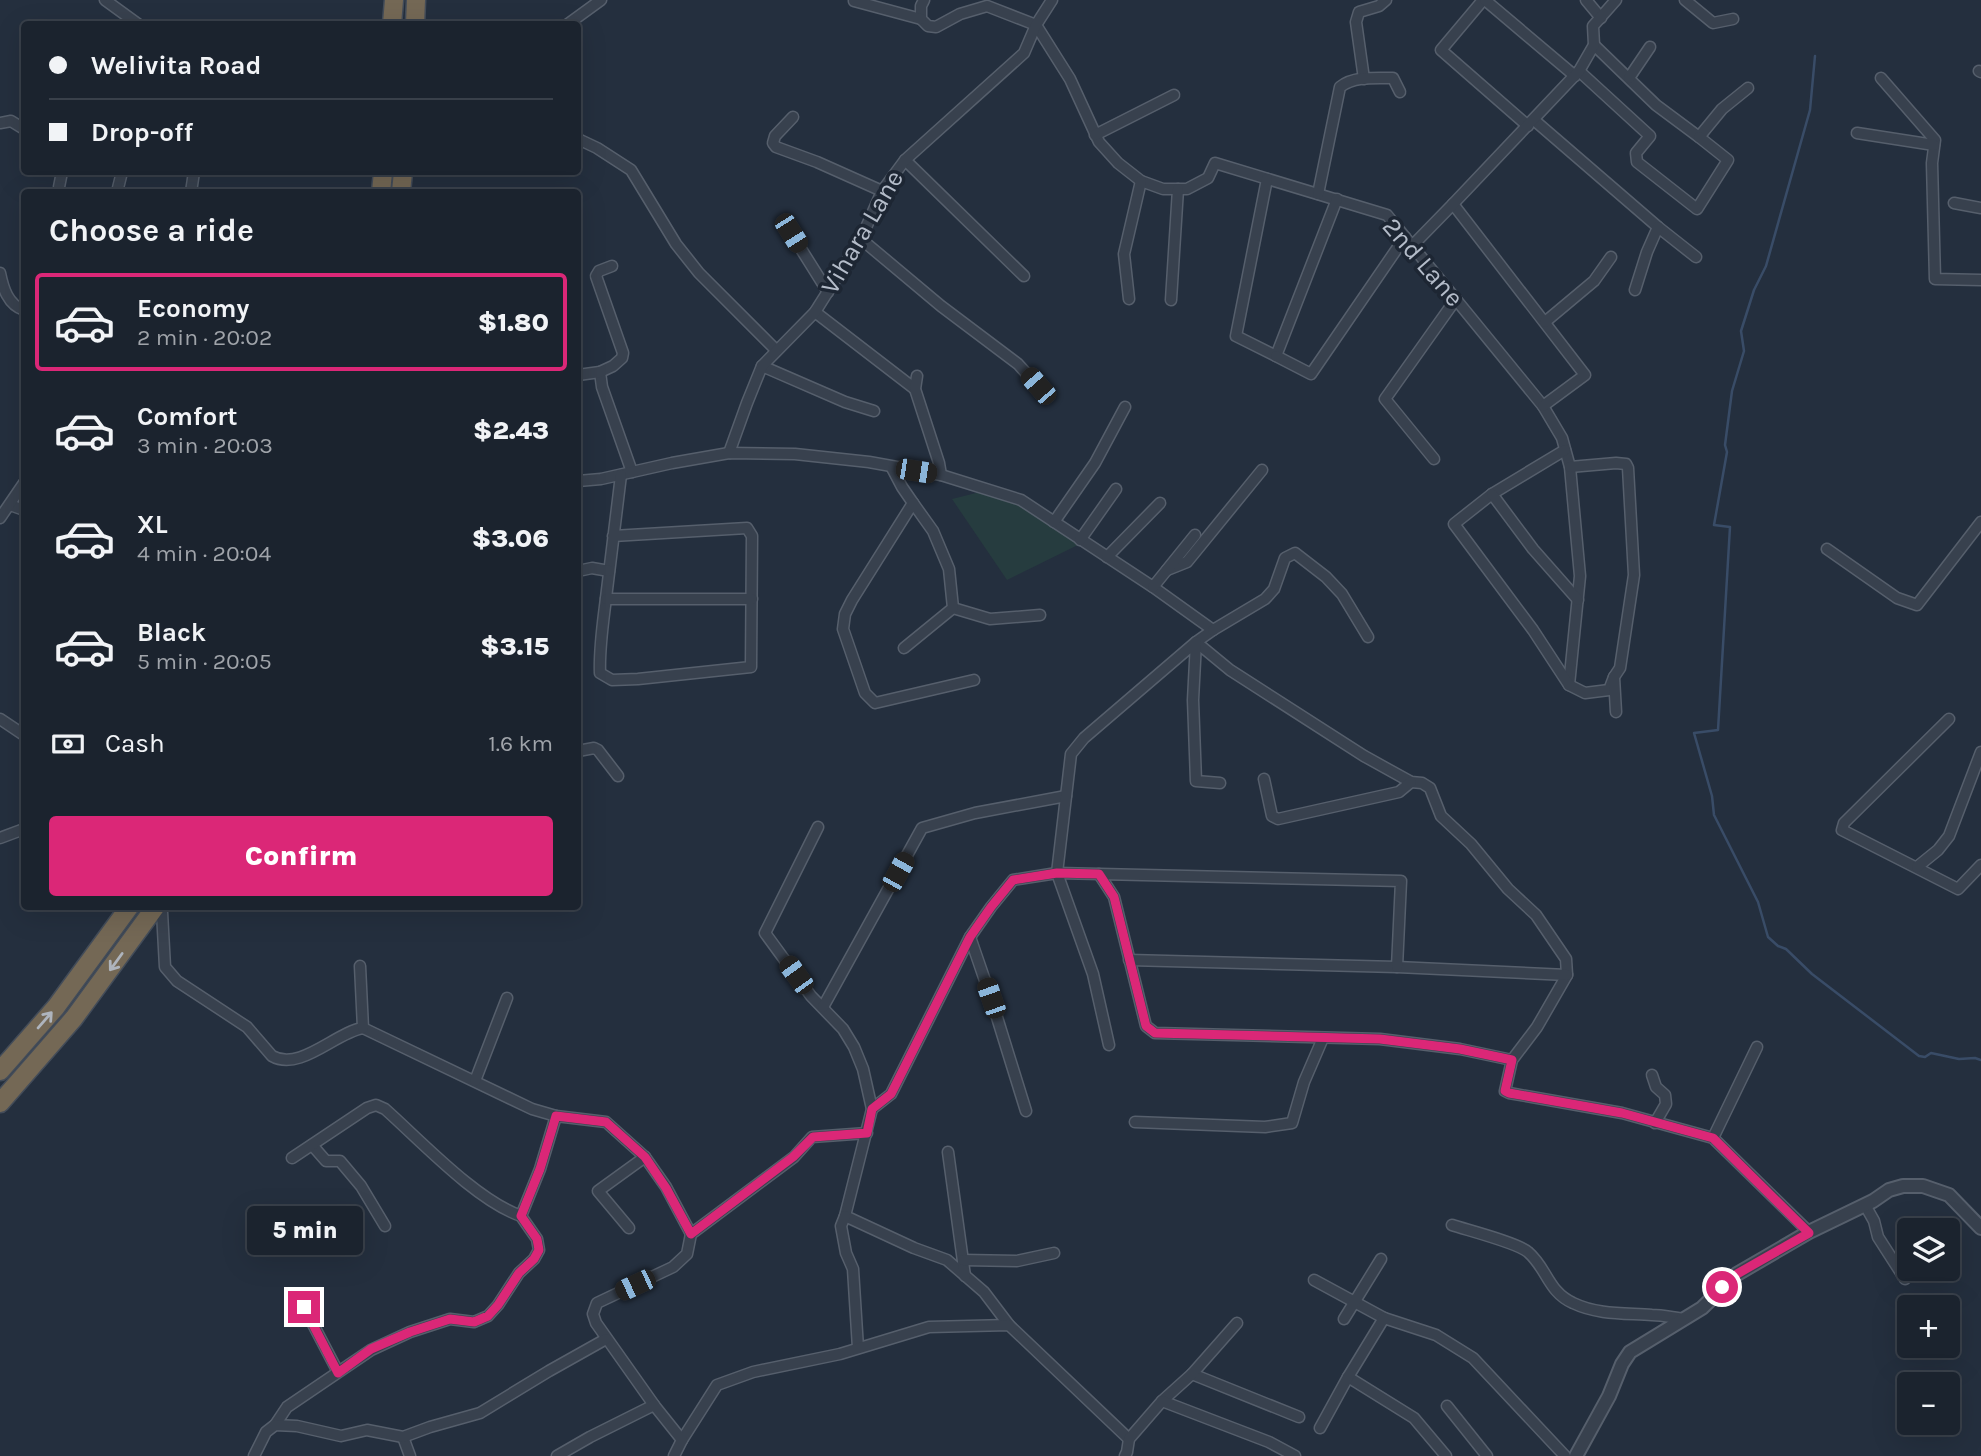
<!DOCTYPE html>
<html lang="en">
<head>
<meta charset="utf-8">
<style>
	body { margin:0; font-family:Karla,sans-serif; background:#282f3a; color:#f1f3f6; height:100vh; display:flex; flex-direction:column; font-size:26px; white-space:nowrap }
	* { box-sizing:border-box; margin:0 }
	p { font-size:23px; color:#a0a4aa }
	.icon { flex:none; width:38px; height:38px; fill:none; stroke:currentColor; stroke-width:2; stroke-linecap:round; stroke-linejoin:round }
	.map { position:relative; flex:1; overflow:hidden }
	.sheet { position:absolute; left:21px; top:189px; width:560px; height:721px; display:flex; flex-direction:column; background:#1b232e; border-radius:7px; box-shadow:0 7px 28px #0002,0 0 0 2px #39404a }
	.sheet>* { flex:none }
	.guide { position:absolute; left:21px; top:21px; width:560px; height:154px; border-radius:7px; box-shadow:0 7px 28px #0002,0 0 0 2px #39404a; display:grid; align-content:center; height:154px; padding:0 28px; background:#1b232e }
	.tools { position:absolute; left:1897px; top:1218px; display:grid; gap:14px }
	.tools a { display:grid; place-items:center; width:63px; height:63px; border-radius:7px; background:#1b232e; box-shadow:0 7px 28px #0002,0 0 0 2px #39404a; font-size:35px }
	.end { position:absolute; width:32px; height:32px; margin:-16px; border:9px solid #db2777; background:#fff; box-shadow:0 0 0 4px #fff }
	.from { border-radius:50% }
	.bubble { position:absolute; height:49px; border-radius:7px; background:#1b232e; box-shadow:0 7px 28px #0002,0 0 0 2px #39404a; font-size:23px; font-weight:800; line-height:49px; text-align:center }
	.car { position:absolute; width:21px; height:42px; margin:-21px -10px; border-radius:9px; box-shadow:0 0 5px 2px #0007; background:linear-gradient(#222 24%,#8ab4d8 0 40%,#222 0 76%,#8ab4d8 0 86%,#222 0) }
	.guide b { display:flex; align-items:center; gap:24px; height:66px; font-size:26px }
	.guide b+b { border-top:2px solid #39404a }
	.guide i { width:18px; height:18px; background:#f1f3f6 }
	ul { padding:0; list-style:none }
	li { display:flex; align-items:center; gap:21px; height:98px; margin:0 14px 10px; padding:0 14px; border:4px solid transparent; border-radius:7px }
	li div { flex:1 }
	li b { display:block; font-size:26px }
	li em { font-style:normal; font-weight:800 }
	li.current { border-color:#db2777 }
	li>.icon { width:63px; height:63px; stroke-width:1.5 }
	h2 { padding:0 28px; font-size:32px; line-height:84px }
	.pay { display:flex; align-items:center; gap:18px; height:77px; padding:0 28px; font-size:26px }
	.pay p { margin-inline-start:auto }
	.primary-button { display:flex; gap:14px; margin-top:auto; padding:14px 28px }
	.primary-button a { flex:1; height:80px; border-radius:7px; background:#db2777; color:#fff; font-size:28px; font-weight:800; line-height:80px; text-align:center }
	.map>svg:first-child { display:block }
	.green { fill:#263c3f }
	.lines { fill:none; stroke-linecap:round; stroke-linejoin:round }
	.stream { stroke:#394c67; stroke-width:2.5 }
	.minor-casing { stroke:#565f6c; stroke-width:13 }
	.tertiary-casing { stroke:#565f6c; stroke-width:16 }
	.motorway-casing { stroke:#434c59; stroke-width:21 }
	.minor { stroke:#38414e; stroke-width:10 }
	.tertiary { stroke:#38414e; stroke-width:12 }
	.motorway { stroke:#746855; stroke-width:18 }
	.oneway { stroke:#aeb4bd }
	.route { stroke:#db2777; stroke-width:9 }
	.labels { text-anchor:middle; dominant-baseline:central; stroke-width:7; stroke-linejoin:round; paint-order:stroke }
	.street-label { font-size:26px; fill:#b4bcc9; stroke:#1d2633 }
</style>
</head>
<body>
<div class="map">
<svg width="1981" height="1456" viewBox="0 0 1981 1456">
	<rect width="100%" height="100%" fill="#242f3e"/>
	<path class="green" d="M984,491l35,13 61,40 -73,36 -55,-81z"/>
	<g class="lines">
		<path class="stream" d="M1815,56l-5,54 -44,156 -12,24 -13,41 3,20 -12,40 -7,54 2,7 -13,73 16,2 -12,203 -24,3 18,63 2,19 44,87 10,35 10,9 8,3 26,25 107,82 6,1 6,-4 28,6 16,-1 6,2"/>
		<defs>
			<g id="minor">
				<path d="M105,0l33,24"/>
				<path d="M924,0l-3,6v13l7,7 8,1 24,-13 27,-8 49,19 34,54 29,63 19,21 23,18 22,8h24l21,-11 7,-15 172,52 156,191 19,32 8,29 10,109 -11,109"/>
				<path d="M1483,0l-42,50 87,76"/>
				<path d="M1485,0l90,76"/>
				<path d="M1586,0l15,18"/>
				<path d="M1685,0l28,23 20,-4"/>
				<path d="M854,1l67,18"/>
				<path d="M568,24l33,-24"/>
				<path d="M1594,45l62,60 43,32 23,-28 26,-21"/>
				<path d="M1579,71l71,65 -14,17 1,9 60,47 31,-49 -29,-23"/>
				<path d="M1979,71l2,1"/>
				<path d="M1629,78l21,-31"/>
				<path d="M1881,78l54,62 -3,23 3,116 46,1"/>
				<path d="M1364,79l-8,-57 3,-10 20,-6 7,-6"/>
				<path d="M793,117l-18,19 -2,7 3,4 41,15 65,29"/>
				<path d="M1534,120l124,107 38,30"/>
				<path d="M0,123l11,-2 13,8"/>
				<path d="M1857,133l77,12"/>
				<path d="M1095,135l79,-40"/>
				<path d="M578,139l19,9 34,22 45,74 23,29 77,77"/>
				<path d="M905,160l119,116"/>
				<path d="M1267,179l-31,157 40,20 61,-157"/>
				<path d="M59,187l3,-15"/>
				<path d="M117,192l5,-20"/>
				<path d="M191,192l3,-20"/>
				<path d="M1318,194l22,-107c14,-11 35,-9 53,-9l7,14"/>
				<path d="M1954,203l27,5"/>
				<path d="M1453,204l132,171 -42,31"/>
				<path d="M791,233l37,59"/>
				<path d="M861,239l80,67 77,58 20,22"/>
				<path d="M1413,245l40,-41 126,-133 15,-26 -1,-19 23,-26"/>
				<path d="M0,273c3,15 8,32 24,37"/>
				<path d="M1635,290l12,-38 11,-25"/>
				<path d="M1129,299l-5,-45 17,-73"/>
				<path d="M1171,300l7,-111"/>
				<path d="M815,312l100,77"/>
				<path d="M1545,322l49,-41 17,-24"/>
				<path d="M1276,356l35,18 94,-137"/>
				<path d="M762,366l83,36 29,9"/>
				<path d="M600,372l2,15 30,85"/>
				<path d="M578,375l22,-3 13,-6 9,-8 1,-5 -27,-77 3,-5 13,-5"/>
				<path d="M917,376l-2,13 24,74 2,12"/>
				<path d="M1565,450l-73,44 -38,30 79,106 36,55 16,8 24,-3 5,-13"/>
				<path d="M729,453l18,-50 15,-37 53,-54 46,-73 21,-48 23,-31 119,-107 12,-28 16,-25"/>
				<path d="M1434,459l-49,-60 71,-100"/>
				<path d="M1570,467l46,-4 10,1 2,4 6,107 -14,93 -6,9 2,35"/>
				<path d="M892,468l10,19 11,16 -61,97 -7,14 -2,15 22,64 10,10 99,-23"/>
				<path d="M578,481l23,-2 71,-16 57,-10 66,1 74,8 72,13 80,25 132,87 60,43 -17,12 34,28 134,86 47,26 11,1 8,5 11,28 30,28 37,45 28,26 30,44 1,16 -30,52 -25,33 -7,31 4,2 113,20 91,25 96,94"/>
				<path d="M1492,494l41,55 45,51"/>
				<path d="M10,505l14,5"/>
				<path d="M0,518l24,-35"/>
				<path d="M1054,522l41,-59 30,-56"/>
				<path d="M613,536l134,-8 5,8 -1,131 -113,12 -26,1 -12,-7c-1,-25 3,-50 6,-75 5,-41 10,-82 15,-123"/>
				<path d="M1080,540l36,-51"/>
				<path d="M1827,549l70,49 20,7 64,-83"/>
				<path d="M1107,557l53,-54"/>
				<path d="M1167,570l20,-8 75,-92"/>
				<path d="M578,571l14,-3 17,3"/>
				<path d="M1153,587l42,-52"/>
				<path d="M606,599h146"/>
				<path d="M953,608l37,11 50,-4"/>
				<path d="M1213,630l52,-31 9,-10 11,-31 10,-5 31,24 16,17 26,43"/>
				<path d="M904,648l49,-40 -4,-39 -16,-38 -20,-28"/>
				<path d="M0,719l24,16"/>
				<path d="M1949,719l-105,104 -2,7 116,59 23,-24"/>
				<path d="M578,751l16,-3 4,2 20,26"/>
				<path d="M1264,779l8,37 6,3 121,-27 12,-10"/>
				<path d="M818,827l-53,106 46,63 32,33 11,18 9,22 9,40 -27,107 69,32 33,12 37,32 25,33"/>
				<path d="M0,838l24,-9"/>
				<path d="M1917,867l21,-17 11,-14 32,-84"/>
				<path d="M1099,874l15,23 32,129 9,7 225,6 80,10 52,11"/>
				<path d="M160,906l2,6 3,55 12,14 70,46 25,29c28,16 64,-24 91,-28l169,81 24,7"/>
				<path d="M970,937l21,61 35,113"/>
				<path d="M1129,960l268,7 170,8"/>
				<path d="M360,966l3,62"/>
				<path d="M823,1007l99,-179 53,-15 91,-17"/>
				<path d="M1109,1045l-16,-71 -36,-101 14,-119 13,-16 112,-96 -3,58 3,81 24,2"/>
				<path d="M1652,1075l4,12 9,8 1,9 -11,19"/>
				<path d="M475,1081l32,-83"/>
				<path d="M872,1109l19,-15 79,-157 21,-30 22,-27 44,-7 344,8 -4,86"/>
				<path d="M1135,1122l130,5 27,-4 12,-41 19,-44"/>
				<path d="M1713,1138l44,-91"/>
				<path d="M312,1145l14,16h14l21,25 24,40"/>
				<path d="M948,1152l17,124"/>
				<path d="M292,1158l75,-50 9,-3 9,4c37,33 91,91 136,107"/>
				<path d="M1865,1205l9,16 4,16 27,42"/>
				<path d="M845,1216l-4,10 5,27 7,16 5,79"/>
				<path d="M1452,1225c15,5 66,18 76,27 19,16 20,40 45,51 25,12 52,10 79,12 11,0 22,3 32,4"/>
				<path d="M629,1228l-31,-37 47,-34"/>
				<path d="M963,1260l54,1 37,-8"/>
				<path d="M1314,1280l70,38"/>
				<path d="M304,1307l34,65"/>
				<path d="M1344,1319l37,-60"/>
				<path d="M1192,1374l107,43"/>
				<path d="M1348,1377l66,41 32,38"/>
				<path d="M1162,1401l30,-27 45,-51"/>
				<path d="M654,1405l-58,-82 -3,-9 4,-11 76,-36 14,-13 4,-20"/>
				<path d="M1447,1406l40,50"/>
				<path d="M275,1425l12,-18 84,-57 39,-18 40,-13 24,3 14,-6 10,-11 21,-32 15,-14 5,-9 -2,-11 -16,-23 19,-47 16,-53 50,6 39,35 21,30 25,47 103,-77 18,-20 55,-4"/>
				<path d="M1320,1428l28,-51 36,-59 52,17 37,23 92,98"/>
				<path d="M403,1437l7,19"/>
				<path d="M682,1440l35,-55 36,-13 87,-18 89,-27 80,-2 120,114"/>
				<path d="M254,1456l12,-24 9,-7 22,1 44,10 26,-6 36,7 27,-10 50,-14 69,-42 57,-32"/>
				<path d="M557,1456l33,-19 64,-32 28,35 -8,16"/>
				<path d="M1125,1456l2,-4 2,-13 33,-38 107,41 26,14"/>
			</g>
			<path id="tertiary" d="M1576,1456l33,-60 13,-32 8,-12 72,-44 35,-34 72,-42 64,-31 16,-11 14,-4h20l26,9 32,33"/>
			<g id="motorway">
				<path d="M392,24l2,-24"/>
				<path d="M415,24l1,-24"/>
				<path d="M381,192l2,-20"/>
				<path d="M401,192l2,-20"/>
				<path d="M0,1071l56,-64 74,-101"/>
				<path d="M0,1103l74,-85 82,-112"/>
			</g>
		</defs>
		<use href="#minor" class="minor-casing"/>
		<use href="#tertiary" class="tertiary-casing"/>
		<use href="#motorway" class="motorway-casing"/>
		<use href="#minor" class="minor"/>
		<use href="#tertiary" class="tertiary"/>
		<use href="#motorway" class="motorway"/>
	</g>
	<defs><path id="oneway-shaft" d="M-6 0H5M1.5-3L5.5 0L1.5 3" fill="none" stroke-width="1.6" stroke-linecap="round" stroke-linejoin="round" transform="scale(1.75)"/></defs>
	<g class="oneway">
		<use href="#oneway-shaft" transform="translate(116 962) rotate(126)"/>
		<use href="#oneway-shaft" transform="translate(45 1020) rotate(-49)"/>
	</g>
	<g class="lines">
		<path class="route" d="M304,1307l34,66 33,-24 39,-17 40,-13 24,3 14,-6 10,-11 21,-32 15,-14 5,-9 -2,-11 -16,-23 19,-47 16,-53 50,6 39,35 21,31 25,46 102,-77 20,-20 54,-4 5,-24 19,-15 79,-157 21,-30 22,-27 44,-7 42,1 15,23 32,129 9,7 225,6 80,10 52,11 -7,31 4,2 113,20 91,25 96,95 -72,41 -15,13"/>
	</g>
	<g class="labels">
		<g class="street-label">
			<text transform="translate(862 232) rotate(-60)">Vihara Lane</text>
			<text transform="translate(1423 262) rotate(49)">2nd Lane</text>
		</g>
	</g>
</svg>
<div class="tools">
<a><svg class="icon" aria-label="layers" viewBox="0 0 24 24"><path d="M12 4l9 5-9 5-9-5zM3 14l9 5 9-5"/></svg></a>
<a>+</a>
<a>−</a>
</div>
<i class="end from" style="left:1722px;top:1287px"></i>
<i class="end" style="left:304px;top:1307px"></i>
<div class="bubble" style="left:247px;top:1206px;width:116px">5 min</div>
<i class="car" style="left:791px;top:233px;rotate:148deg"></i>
<i class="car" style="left:1038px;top:386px;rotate:319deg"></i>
<i class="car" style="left:916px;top:471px;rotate:99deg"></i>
<i class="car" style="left:898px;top:872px;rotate:29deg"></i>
<i class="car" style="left:796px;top:975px;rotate:324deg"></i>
<i class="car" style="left:991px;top:998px;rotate:341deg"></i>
<i class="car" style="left:635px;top:1285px;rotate:245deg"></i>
<div class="guide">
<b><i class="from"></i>Welivita Road</b>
<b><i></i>Drop-off</b>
</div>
<section class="sheet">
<h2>Choose a ride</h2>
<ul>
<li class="current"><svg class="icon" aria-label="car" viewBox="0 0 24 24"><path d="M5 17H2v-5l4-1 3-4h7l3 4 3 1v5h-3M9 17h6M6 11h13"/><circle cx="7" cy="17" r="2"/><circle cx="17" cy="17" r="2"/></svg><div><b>Economy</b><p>2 min · 20:02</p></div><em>$1.80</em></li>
<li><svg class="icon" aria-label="car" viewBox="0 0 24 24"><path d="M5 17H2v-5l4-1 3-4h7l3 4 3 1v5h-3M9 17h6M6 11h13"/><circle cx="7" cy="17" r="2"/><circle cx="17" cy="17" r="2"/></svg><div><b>Comfort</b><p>3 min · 20:03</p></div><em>$2.43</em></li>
<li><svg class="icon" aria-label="car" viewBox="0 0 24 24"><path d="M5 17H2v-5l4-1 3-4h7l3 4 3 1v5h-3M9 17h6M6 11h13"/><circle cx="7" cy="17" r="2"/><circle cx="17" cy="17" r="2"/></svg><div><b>XL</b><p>4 min · 20:04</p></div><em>$3.06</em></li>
<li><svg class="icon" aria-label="car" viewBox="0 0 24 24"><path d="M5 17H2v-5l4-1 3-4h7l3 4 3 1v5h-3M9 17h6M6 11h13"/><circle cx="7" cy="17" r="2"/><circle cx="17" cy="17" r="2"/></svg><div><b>Black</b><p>5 min · 20:05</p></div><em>$3.15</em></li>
</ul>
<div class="pay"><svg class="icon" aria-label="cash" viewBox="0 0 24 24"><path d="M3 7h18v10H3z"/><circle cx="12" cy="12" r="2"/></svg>Cash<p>1.6 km</p></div>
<div class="primary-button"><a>Confirm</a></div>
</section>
</div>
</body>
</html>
